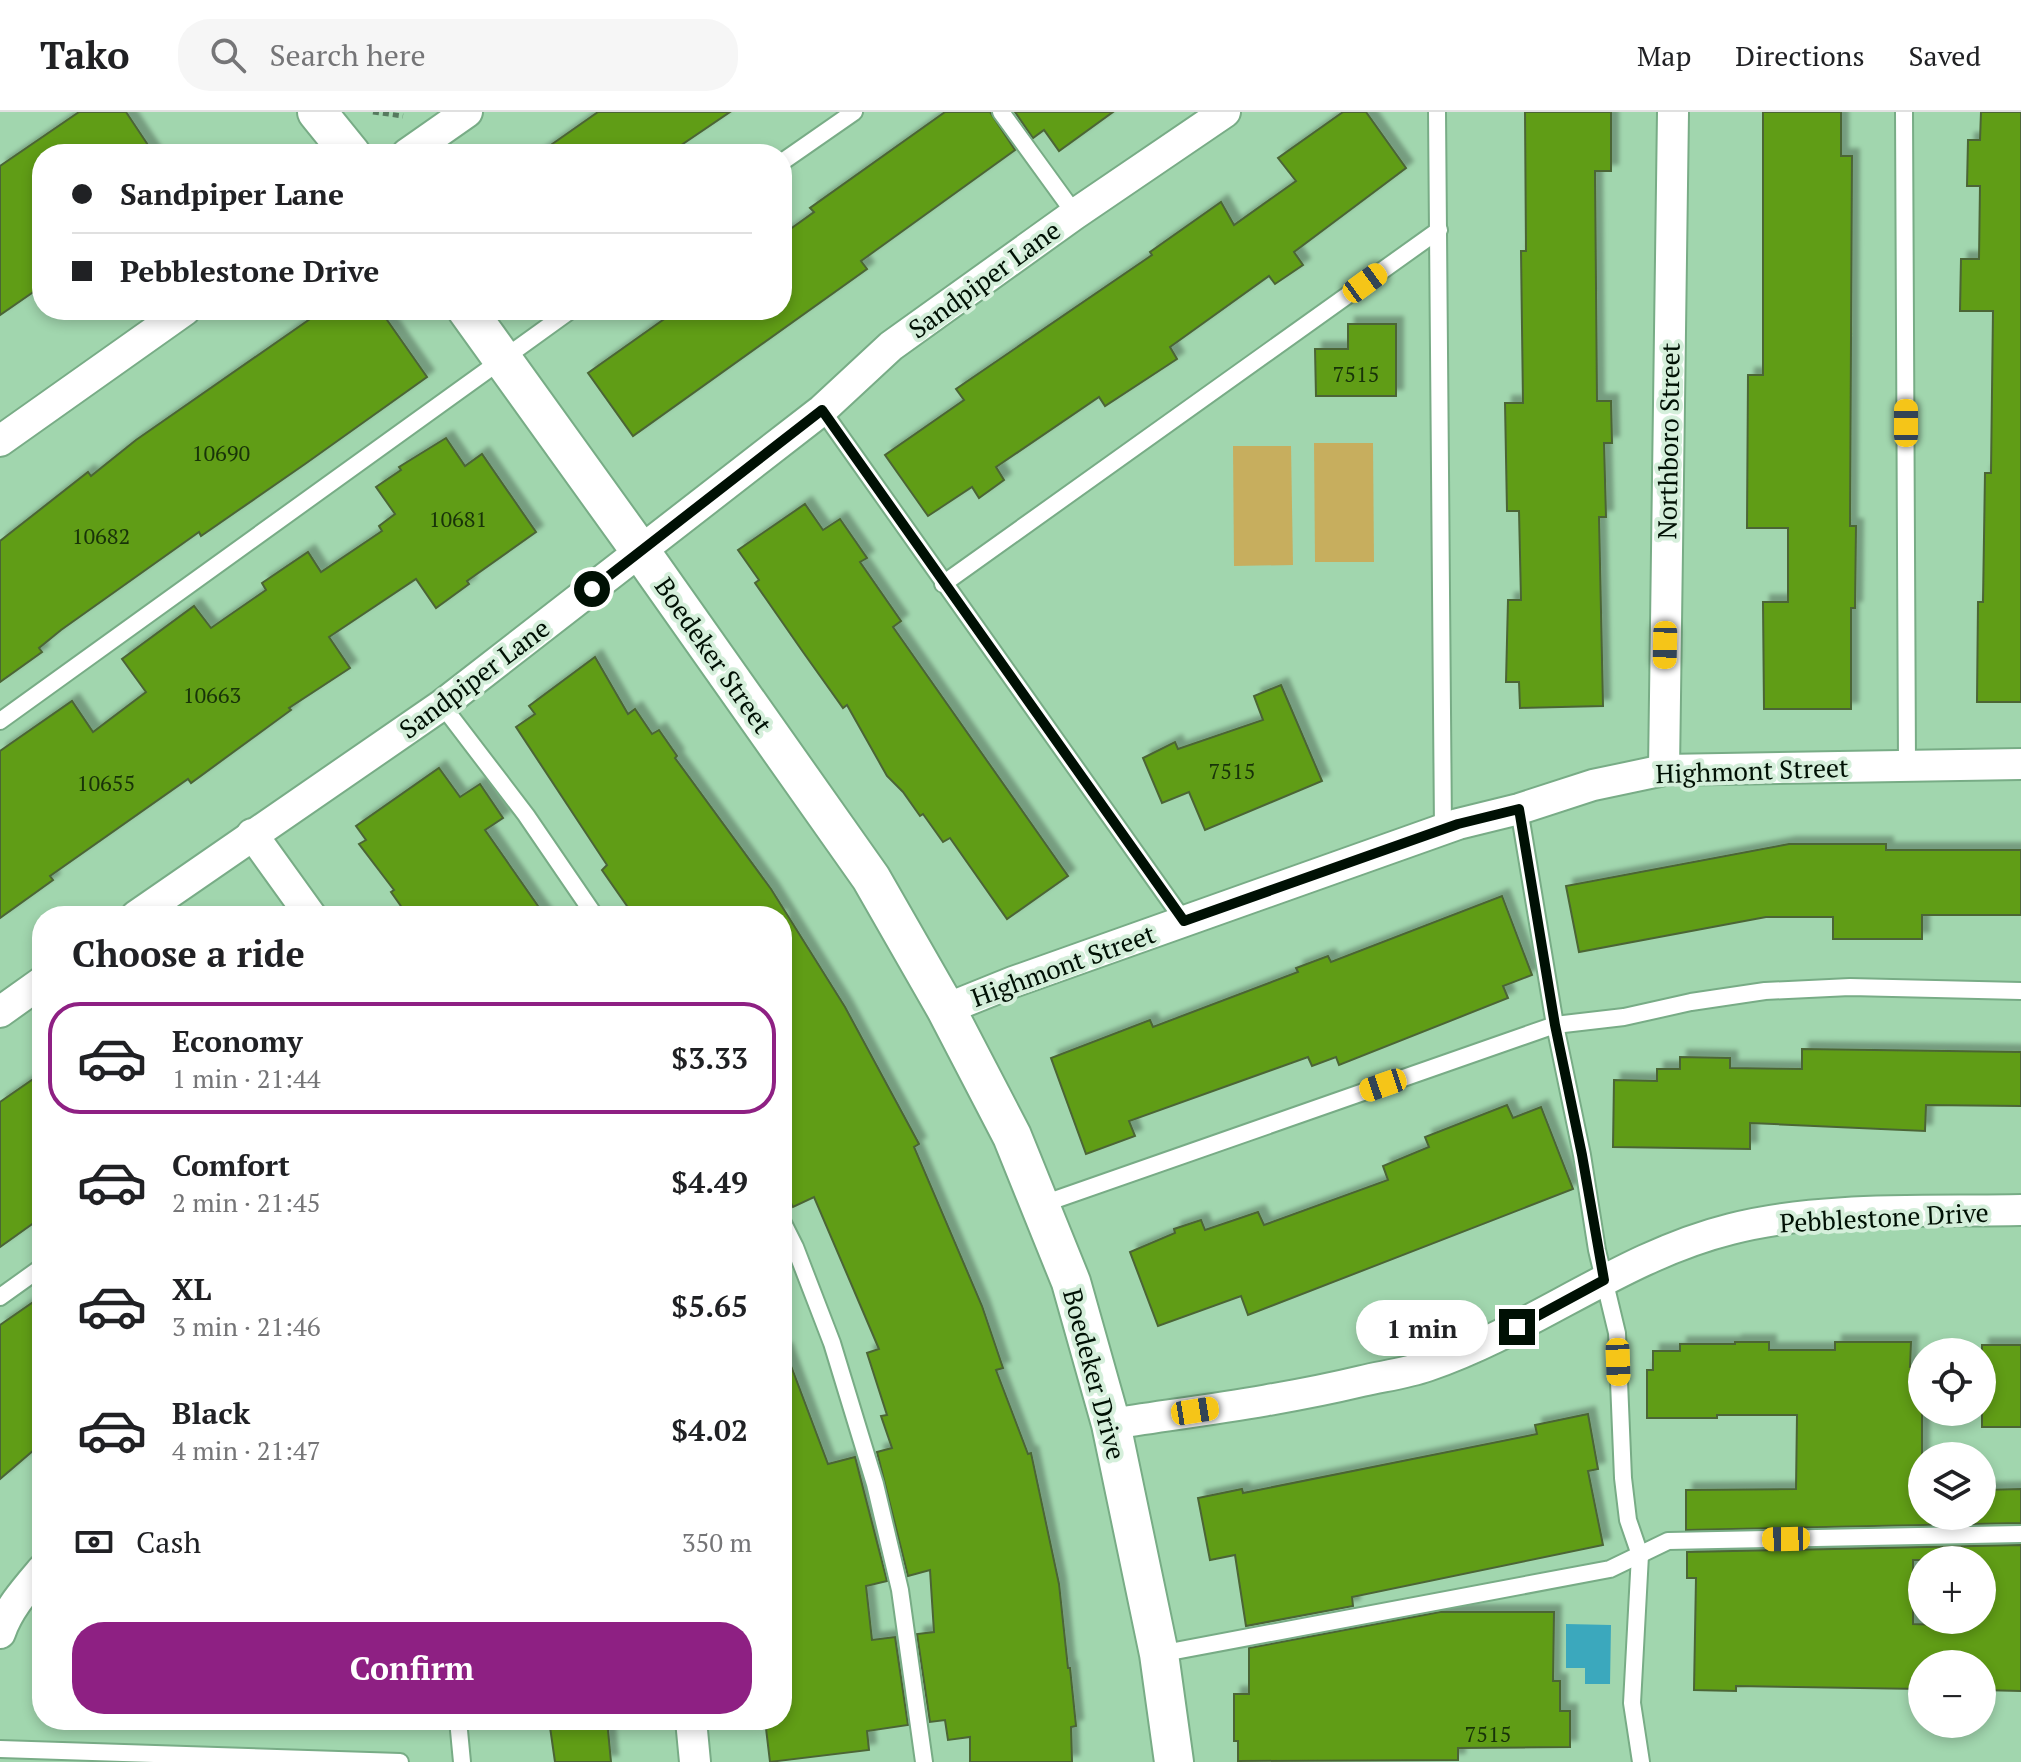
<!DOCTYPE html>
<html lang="en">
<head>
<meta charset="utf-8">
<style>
	body { margin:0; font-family:"PT Serif",serif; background:#f6f6f6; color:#202124; height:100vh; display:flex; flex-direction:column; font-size:30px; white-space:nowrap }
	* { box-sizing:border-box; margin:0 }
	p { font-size:26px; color:#757577 }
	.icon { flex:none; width:44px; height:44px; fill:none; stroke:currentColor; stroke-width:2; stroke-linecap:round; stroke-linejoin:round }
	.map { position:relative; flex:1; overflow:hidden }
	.details { position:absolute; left:32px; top:794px; width:760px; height:824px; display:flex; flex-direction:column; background:#fff; border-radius:32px; box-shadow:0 4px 12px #0003 }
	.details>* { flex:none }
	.guide { position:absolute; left:32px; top:32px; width:760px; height:176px; border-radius:32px; box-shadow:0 4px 12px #0003; display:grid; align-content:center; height:176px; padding:0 40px; background:#fff }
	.fabs { position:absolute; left:1908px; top:1226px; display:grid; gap:16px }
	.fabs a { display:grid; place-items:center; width:88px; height:88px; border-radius:50%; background:#fff; box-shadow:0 4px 12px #0003; font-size:40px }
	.end { position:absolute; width:36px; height:36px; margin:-18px; border:10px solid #001004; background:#fff; box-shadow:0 0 0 4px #fff }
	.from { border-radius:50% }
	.bubble { position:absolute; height:56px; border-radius:28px; background:#fff; box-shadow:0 4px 12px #0003; font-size:26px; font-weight:700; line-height:56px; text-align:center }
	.car { position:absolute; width:24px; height:48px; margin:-24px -12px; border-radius:10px; box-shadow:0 0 6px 2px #0007; background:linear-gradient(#f5c518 24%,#345 0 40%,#f5c518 0 76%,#345 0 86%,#f5c518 0) }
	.guide b { display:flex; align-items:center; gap:28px; height:76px; font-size:30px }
	.guide b+b { border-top:2px solid #e0e0e0 }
	.guide i { width:20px; height:20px; background:#202124 }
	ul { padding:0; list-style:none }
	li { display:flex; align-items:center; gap:24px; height:112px; margin:0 16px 12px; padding:0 24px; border:4px solid transparent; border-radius:32px }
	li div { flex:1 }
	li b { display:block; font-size:30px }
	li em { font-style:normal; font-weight:700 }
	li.current { border-color:#8e2083 }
	li>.icon { width:72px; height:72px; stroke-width:1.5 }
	h2 { padding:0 40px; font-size:36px; line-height:96px }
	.pay { display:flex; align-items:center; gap:20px; height:88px; padding:0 40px; font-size:30px }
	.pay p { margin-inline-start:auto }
	.cta { display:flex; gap:16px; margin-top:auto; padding:16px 40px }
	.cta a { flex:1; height:92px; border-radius:32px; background:#8e2083; color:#fff; font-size:32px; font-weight:700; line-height:92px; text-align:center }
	header { display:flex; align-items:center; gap:48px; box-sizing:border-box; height:112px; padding:0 40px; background:#fff; border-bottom:2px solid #e0e0e0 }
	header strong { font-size:38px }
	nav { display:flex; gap:44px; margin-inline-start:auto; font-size:28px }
	.search { width:560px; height:72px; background:#f6f6f6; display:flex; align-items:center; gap:20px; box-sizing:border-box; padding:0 28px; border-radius:32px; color:#757577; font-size:30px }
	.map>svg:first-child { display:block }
	.green { fill:#c7ae5e }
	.water { fill:#3ba8bd }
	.building { fill:#609d17; stroke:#4b6536; stroke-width:2; fill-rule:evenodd; filter:url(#shadow) }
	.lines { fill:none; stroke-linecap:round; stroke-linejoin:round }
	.service-casing { stroke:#78ac86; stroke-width:20 }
	.minor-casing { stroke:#78ac86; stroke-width:34 }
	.tertiary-casing { stroke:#78ac86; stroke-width:42 }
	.path { stroke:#567a5f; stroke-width:5; stroke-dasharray:6 4; stroke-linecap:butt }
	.service { stroke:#fff; stroke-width:16 }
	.minor { stroke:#fff; stroke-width:30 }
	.tertiary { stroke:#fff; stroke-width:38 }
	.route { stroke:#001004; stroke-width:10 }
	.labels { text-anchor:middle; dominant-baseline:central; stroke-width:8; stroke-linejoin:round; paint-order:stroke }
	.number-label { font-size:22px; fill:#183309 }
	.street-label { font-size:26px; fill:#001004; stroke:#d5efdb }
</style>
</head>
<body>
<header>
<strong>Tako</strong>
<div class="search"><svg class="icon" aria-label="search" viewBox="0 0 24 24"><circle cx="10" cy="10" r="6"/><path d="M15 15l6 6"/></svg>Search here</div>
<nav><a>Map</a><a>Directions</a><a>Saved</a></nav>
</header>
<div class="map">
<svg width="2021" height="1650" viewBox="0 0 2021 1650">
	<defs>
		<filter id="shadow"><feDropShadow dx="7" dy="-7" stdDeviation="2" flood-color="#0004"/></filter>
	</defs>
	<rect width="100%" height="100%" fill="#a1d6ae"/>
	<g class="green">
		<path d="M1314,331h59l1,119h-59z"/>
		<path d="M1233,334h58l2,119 -59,1z"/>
	</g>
	<path class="water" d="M1566,1512l45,1 -1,59h-25v-16h-19z"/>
	<g class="building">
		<path d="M79,0h47l28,42h-112v132l-42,29v-149z"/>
		<path d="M598,0h132l-62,42h-130z"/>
		<path d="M945,0h45l25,38 -154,111 6,8 -234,167 -45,-63 89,-63h105v-75l32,-23 -4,-4z"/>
		<path d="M1015,0h98l-54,39 -15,-21 -11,8z"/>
		<path d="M1343,0h23l40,56 -112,84 9,13 -28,19 -6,-8 -99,71 7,12 -72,47 -6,-9 -103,70 8,13 -25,18 -7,-11 -44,29 -43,-61 79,-55 -8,-11 196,-134 -2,-3 71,-50 13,23 62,-44 -18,-23z"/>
		<path d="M1525,0h86v59h-16l2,230h14l1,42h-8l2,74h-7l4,189 -83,2 -1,-26h-13l2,-82h13l-2,-89h-12l-2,-108h18l-2,-152h5z"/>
		<path d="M1763,0h78v44h11l-2,370h6l-1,82h-4v101h-87l-1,-107h25v-74h-41l1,-153h15z"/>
		<path d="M1981,0h40v590h-44l1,-100h5l2,-129h6l2,-162h-33l1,-52h18l1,-73h-13l1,-46h12z"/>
		<path d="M323,198h57l47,67 -122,87 -104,72 -2,-4 -138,98 -22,18 3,4 -42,30v-141l88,-69 3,4 45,-36z"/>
		<path d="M1348,212h48v72h-80l-1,-47h33z"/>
		<path d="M446,326l19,28 17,-12 54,78 -69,49 2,3 -33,24 -20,-29 -87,58 21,31 -61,40 2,2 -100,73 -3,-4 -138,97 3,4 -53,38v-167l72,-50 21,31 53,-40 -24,-33 72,-53 17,22 55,-38 -4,-7 46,-31 13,20 61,-41 -3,-5 16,-12 -19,-27 25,-17 -2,-3z"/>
		<path d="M805,392l18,26 17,-11 27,39 -7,4 41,59 -8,6 175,249 -61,43 -57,-81 -7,4 -20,-28 -3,2 -17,-24 -16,-16 -40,-71 -4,3 -40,-56 -48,-69 4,-3 -21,-30z"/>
		<path d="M595,545l33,57 7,-5 17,25 7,-4 18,26 -2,2 96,131 74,118 74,137 -5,3 68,159 21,62 -7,2 32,84 3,-1 28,131 9,84h2l6,58 -5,1 1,35h-102v-25l-22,3 -3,-20 -15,2 -13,-88 17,-2 -4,-62 -22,6 -31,-124 15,-4 -11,-32 6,-1 -20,-62 12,-4 -65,-152 -21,10 -11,-21v-270h-148l-32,-46 5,-5 -91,-138 19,-13 -6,-8z"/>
		<path d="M1281,573l41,96 -117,49 -16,-38 -27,11 -19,-45 32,-16 3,7 85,-29 -9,-24z"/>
		<path d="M439,656l21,29 20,-13 23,34 -18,12 60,86h-137l-17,-24 3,-2 -35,-46 7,-4 -10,-14z"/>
		<path d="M1789,732h97v6h135v65h-99v24h-89v-22h-67l-187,35 -13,-66z"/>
		<path d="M1502,784l30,79 -29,11 5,12 -169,67 -3,-8 -24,9 -4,-9 -179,64 6,15 -49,18 -35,-96 99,-38 3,7 145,-55 -2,-4 32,-12 3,6z"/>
		<path d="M1802,937l219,3v54l-95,-1 -1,26 -175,-8v26l-137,-2 1,-67 43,1v-12h23v-12l50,1v10l72,1z"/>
		<path d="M42,961v144l-42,30v-145z"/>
		<path d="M1507,993l6,13 28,-11 32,82 -325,126 -7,-19 -83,30 -28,-74 45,-19 -1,-4 27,-9 4,10 53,-18 6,13 124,-45 -5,-14 46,-19 -4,-10z"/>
		<path d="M42,1184v147l-42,36v-154z"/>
		<path d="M1735,1230h34v8h66v-8h76l-1,25h12v149h60v-26l39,-1v34l-335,7v-40l110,-1 1,-74h-80v3h-70v-48h6v-19h27v-7h55z"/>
		<rect x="1982" y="1233" width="39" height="82"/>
		<path d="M782,1238h3l43,114 27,-7 32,124 -21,5 6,54 23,-3 13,88 -41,6 2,19 -99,12 -5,-42h17z"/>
		<path d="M1588,1302l10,55 -10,2 15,74 -251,52 1,9 -107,20 -11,-71 -25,5 -12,-62 44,-9 1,4 294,-59 -2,-9z"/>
		<path d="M2021,1433v146l-39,-1v-26h-60v25l-186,-3v5l-42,-1 2,-112h-9v-26zM1913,1448h69v60h-15v6l-54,-2z"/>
		<path d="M1440,1500h114l-1,69h7v30h10v36l-112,1v12l-220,1v-20h-4v-47h15v-46z"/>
		<path d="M549,1608h58l4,42h-56z"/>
	</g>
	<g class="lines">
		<defs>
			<g id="service">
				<path d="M1001,0l74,102"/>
				<path d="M1437,0l6,718"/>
				<path d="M1904,0l3,653"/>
				<path d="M782,50l72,-50"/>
				<path d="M822,298l362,511"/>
				<path d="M943,472l496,-354"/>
				<path d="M442,593l84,110 69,101"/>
				<path d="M0,609l571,-411"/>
				<path d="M1519,697l36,216 27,130 15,95 20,83 6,145 5,42 12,35 -8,148 9,59"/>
				<path d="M1040,1093l515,-180 69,-8 67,-15 74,-11 85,-4 171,4"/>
				<path d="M782,1109l13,26 37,96 43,141 25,106 24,172"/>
				<path d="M0,1185l42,-30"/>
				<path d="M1159,1542l451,-85 58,-28 353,-7"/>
				<path d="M458,1608l4,42"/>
				<path d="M0,1637l400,13"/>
			</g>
			<g id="minor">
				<path d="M407,42l60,-42"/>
				<path d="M0,329l185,-131"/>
				<path d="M1664,658l9,-658"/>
				<path d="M252,722l59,82"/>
				<path d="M136,804l306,-211 380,-295 69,-64 184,-132 150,-102"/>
				<path d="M946,897l67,-27 445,-158 61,-15 74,-24 71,-15 357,-6"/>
				<path d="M0,900l42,-30"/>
				<path d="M1111,1312c84,-13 168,-23 251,-43 22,-5 45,-8 65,-15 106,-36 195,-110 304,-137 89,-23 198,-17 290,-19"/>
				<path d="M0,1521c8,-24 25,-43 42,-63"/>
				<path d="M691,1608l4,42"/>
			</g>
			<g id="tertiary">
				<path d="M317,0l34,42"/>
				<path d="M467,198l174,242 230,326 75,131 66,127 59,146 40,142 48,230 15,108"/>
			</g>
		</defs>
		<use href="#service" class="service-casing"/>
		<use href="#minor" class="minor-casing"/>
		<use href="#tertiary" class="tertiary-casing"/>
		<path class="path" d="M373,0l30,4"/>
		<use href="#service" class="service"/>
		<use href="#minor" class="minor"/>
		<use href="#tertiary" class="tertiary"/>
	</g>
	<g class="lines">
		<path class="route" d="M592,477l230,-179 362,511 274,-97 61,-15 36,216 27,130 22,125 -87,47"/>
	</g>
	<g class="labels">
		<g class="number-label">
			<text x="1356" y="261">7515</text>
			<text x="221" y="340">10690</text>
			<text x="458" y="406">10681</text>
			<text x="101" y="423">10682</text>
			<text x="212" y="582">10663</text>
			<text x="1232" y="658">7515</text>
			<text x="106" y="670">10655</text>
			<text x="1488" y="1621">7515</text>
		</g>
		<g class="street-label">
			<text transform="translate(984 167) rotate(-36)">Sandpiper Lane</text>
			<text transform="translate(1668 329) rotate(-89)">Northboro Street</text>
			<text transform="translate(714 543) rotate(55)">Boedeker Street</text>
			<text transform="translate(474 566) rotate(-37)">Sandpiper Lane</text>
			<text transform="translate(1752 658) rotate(-2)">Highmont Street</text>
			<text transform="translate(1063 853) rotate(-20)">Highmont Street</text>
			<text transform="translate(1884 1105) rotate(-3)">Pebblestone Drive</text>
			<text transform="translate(1095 1262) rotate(75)">Boedeker Drive</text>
		</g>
	</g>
</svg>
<div class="fabs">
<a><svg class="icon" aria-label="locate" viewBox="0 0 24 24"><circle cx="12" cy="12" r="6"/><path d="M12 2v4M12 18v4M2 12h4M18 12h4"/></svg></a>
<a><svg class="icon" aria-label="layers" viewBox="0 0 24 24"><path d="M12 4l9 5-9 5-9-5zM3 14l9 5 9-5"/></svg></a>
<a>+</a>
<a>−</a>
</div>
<i class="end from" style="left:592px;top:477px"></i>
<i class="end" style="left:1517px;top:1215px"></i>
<div class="bubble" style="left:1356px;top:1188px;width:132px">1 min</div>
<i class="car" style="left:1365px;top:171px;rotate:54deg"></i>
<i class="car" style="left:1906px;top:311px;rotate:0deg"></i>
<i class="car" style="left:1665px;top:533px;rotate:181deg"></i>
<i class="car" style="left:1383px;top:973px;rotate:251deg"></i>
<i class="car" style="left:1618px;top:1250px;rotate:178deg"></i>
<i class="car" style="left:1195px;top:1299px;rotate:81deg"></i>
<i class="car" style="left:1786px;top:1427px;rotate:269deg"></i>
<div class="guide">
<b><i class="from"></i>Sandpiper Lane</b>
<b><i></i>Pebblestone Drive</b>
</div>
<section class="details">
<h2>Choose a ride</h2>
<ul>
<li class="current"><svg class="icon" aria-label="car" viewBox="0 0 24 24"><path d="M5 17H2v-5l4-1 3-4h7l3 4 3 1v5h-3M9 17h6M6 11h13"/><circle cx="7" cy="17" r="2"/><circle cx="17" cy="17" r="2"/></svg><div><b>Economy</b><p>1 min · 21:44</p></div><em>$3.33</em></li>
<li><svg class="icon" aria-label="car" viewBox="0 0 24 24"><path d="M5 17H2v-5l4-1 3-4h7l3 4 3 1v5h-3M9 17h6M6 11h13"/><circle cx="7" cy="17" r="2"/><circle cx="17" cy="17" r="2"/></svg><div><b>Comfort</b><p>2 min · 21:45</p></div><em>$4.49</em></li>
<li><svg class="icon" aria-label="car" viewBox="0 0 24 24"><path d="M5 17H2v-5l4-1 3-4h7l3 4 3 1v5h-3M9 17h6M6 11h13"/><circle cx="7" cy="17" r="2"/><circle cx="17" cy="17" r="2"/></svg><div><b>XL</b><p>3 min · 21:46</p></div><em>$5.65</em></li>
<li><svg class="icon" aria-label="car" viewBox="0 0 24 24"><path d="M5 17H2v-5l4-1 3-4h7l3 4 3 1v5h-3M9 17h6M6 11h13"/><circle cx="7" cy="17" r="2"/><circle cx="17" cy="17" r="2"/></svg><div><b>Black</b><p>4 min · 21:47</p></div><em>$4.02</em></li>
</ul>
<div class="pay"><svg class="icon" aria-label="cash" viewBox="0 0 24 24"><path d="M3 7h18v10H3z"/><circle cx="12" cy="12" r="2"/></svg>Cash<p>350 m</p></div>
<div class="cta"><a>Confirm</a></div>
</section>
</div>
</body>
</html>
